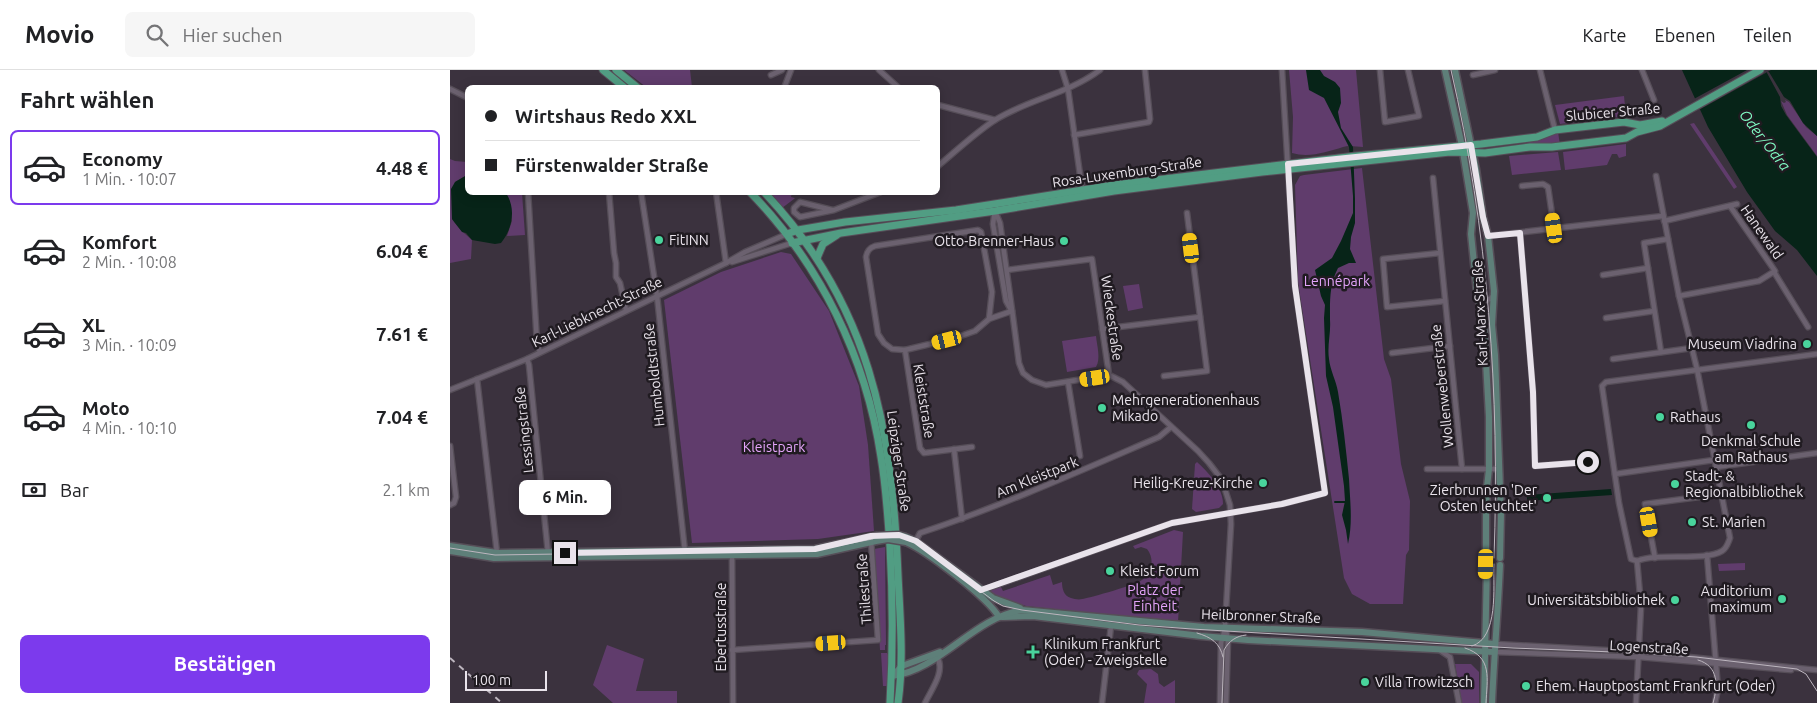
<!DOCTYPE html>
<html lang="de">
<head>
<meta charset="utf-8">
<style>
	body { margin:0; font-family:Ubuntu,sans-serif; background:#f6f6f6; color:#202124; height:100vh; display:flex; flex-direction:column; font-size:19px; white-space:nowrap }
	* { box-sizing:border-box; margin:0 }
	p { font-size:16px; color:#757577 }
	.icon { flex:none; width:28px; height:28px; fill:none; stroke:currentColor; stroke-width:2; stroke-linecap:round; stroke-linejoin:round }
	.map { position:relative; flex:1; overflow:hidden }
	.sheet { display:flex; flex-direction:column; background:#fff; width:450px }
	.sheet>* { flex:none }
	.top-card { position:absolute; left:15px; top:15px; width:475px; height:110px; border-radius:8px; box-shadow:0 2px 12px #0003; display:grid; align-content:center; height:110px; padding:0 20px; background:#fff }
	.scale { position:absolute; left:15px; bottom:12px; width:82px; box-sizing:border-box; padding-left:5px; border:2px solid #e9e3eb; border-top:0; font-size:14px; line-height:18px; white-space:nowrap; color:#e9e3eb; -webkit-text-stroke:4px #201b21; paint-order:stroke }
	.end { position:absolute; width:22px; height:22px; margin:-11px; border:6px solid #e9e3eb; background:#111; box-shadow:0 0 0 2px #111 }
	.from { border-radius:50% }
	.bubble { position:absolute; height:35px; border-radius:8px; background:#fff; box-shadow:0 2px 12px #0003; font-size:16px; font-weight:700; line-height:35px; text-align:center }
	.car { position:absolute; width:15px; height:30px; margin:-15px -8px; border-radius:6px; box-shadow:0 0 4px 1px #0007; background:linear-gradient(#f5c518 24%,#345 0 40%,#f5c518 0 76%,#345 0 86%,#f5c518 0) }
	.top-card b { display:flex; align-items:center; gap:18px; height:48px; font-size:19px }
	.top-card b+b { border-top:1px solid #e0e0e0 }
	.top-card i { width:12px; height:12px; background:#202124 }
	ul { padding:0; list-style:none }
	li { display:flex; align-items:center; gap:15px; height:75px; margin:0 10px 8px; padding:0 10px; border:2px solid transparent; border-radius:8px }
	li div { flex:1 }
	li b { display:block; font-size:19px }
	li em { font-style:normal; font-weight:700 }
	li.on { border-color:#7c3aed }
	li>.icon { width:45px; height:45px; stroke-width:1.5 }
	h2 { padding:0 20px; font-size:22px; line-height:60px }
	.pay { display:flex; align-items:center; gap:12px; height:55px; padding:0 20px; font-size:19px }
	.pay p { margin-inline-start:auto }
	.button { display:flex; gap:10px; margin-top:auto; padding:10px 20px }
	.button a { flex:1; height:58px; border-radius:8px; background:#7c3aed; color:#fff; font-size:20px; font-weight:700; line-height:58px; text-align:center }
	header { display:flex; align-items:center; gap:30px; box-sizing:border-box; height:70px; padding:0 25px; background:#fff; border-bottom:1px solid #e0e0e0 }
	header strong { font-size:24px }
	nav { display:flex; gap:28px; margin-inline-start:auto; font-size:18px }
	.search { width:350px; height:45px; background:#f6f6f6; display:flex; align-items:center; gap:12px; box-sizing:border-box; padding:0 18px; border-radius:8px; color:#757577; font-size:19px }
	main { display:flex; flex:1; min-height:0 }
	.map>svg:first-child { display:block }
	.green { fill:#603c6c }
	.water { fill:#072418 }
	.pier { fill:#3b323e }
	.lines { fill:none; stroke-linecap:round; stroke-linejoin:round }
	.stream { stroke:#072418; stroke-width:2 }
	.street-casing { stroke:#564e58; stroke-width:7 }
	.secondary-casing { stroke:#564e58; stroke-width:9 }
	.primary-casing { stroke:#564e58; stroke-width:9 }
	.street { stroke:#6b616f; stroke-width:4.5 }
	.secondary { stroke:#5e7f79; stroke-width:6 }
	.primary { stroke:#519d83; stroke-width:7 }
	.tram { stroke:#bdb6bf; stroke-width:1 }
	.rail { stroke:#bdb6bf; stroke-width:2; stroke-dasharray:6 6; stroke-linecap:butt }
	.secondary-bridge-casing { stroke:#564e58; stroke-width:9; stroke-linecap:butt }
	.secondary-bridge { stroke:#5e7f79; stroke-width:6 }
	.route { stroke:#e9e3eb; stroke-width:6 }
	.poi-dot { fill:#49d49c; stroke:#201b21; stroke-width:2 }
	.labels { text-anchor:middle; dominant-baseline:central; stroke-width:5; stroke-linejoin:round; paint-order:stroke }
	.street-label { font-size:14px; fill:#e9e3eb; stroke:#201b21 }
	.poi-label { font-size:14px; fill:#e9e3eb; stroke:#201b21; text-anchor:start }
	.park-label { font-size:14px; fill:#e4a4fa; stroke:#201b21 }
	.water-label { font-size:15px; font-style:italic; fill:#7ffac3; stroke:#201b21 }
</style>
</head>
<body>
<header>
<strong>Movio</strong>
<div class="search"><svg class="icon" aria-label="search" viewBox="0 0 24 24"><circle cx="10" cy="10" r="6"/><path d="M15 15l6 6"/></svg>Hier suchen</div>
<nav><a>Karte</a><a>Ebenen</a><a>Teilen</a></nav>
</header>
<main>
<section class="sheet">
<h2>Fahrt wählen</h2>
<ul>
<li class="on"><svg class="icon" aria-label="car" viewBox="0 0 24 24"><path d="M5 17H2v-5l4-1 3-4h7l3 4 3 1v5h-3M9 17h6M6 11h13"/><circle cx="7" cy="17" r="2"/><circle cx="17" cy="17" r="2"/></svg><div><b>Economy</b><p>1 Min. · 10:07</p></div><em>4.48 €</em></li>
<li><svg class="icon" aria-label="car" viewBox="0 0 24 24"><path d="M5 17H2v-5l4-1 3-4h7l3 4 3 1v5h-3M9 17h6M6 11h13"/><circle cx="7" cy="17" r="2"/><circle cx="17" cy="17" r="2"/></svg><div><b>Komfort</b><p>2 Min. · 10:08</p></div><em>6.04 €</em></li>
<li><svg class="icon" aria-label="car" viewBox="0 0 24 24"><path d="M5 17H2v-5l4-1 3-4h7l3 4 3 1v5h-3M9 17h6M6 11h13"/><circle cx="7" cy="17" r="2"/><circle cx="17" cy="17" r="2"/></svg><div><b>XL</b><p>3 Min. · 10:09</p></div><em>7.61 €</em></li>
<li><svg class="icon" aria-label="car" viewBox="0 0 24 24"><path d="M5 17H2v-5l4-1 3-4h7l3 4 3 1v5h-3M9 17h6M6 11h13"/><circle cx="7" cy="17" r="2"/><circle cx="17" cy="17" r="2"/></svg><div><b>Moto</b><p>4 Min. · 10:10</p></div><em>7.04 €</em></li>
</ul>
<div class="pay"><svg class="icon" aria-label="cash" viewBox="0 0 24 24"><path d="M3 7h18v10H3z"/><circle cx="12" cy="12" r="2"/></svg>Bar<p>2.1 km</p></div>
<div class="button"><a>Bestätigen</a></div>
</section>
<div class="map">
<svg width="1367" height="633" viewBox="0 0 1367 633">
	<rect width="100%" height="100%" fill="#3b323e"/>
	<g class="green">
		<path d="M174,0h66l2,17h-46z"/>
		<path d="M839,0h67l7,77c-6,0 -14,-2 -20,0 -16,5 -34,11 -51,6l1,-36z"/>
		<path d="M1174,26l2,20 -66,8 -5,-19z"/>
		<path d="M1335,30l4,2 17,25 11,9v20l-30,-41 -6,-14 3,2 2,-1z"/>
		<path d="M1244,53l43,64 -3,2 -42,-62 -2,-3z"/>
		<path d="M1108,62l2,13h-37v-1z"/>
		<path d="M1176,74v12l-7,2 -2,-4h-5l-5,11 -42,5 -2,-18z"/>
		<path d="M1108,82l3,18 -49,5 -3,-19z"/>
		<path d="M0,89l5,2 12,1v13l-12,7 -3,37c6,9 12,14 20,21l-1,19 -21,4z"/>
		<path d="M912,98l22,191 7,20 10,85 9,37 -1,49 -3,5 -3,49h-33l-18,-10 -8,-16 -46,-296 -3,-97 5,-9 4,-1z"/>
		<path d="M56,123h16l3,42 -18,1 5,-15z"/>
		<path d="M320,123h22l-1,4 4,1 -1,1 -12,9z"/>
		<path d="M331,182l10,2 38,57 30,75 9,59 6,86 -56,8 -126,4 -28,-243 57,-28z"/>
		<path d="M689,214l4,24 -15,3 -5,-25z"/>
		<path d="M646,266c1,10 5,23 0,31l-29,5 -5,-31z"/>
		<path d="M747,392c11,10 26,26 26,42l-4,4 -23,4 -4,-3 3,-45z"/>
		<path d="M724,460l9,2 -5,90 -152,-16 -27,-9 -11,-7 12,-5 3,6 47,-16 3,10 9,-3c0,7 2,14 9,16 3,1 8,2 11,1 8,-1 56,-15 60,-19 10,-8 13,-21 5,-31l-6,-2 -6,2 -2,-3z"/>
		<path d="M435,477l1,98h-1v5h-5l-6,-101z"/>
		<path d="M1295,493v7l-26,1 -1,-7z"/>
		<path d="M157,575l37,14 -8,32h41v12h-64l-20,-18z"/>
		<path d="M431,583h6l1,2v31h-5z"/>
		<path d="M1005,594h16l8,8v31h-17z"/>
		<path d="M701,599l7,5 1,9 5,4 11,-7v23h-31l3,-19 -10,-10 2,-4z"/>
	</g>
	<g class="water">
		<path d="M856,0h14l4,6 11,6 5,6 1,15 -3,9 3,16 12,19 2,52v24l-4,14 -1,12 6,14h-7l-11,5c-9,17 -8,34 -8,52 1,13 -3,26 -1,39 1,11 7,21 9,33 5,29 8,58 11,87 1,22 4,43 -1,65l-2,-14 -4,-15 3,-14 -1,-15 -11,-79 -7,-31 -2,-58 1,-13 -4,-9 -6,-26 17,-12 9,-17 12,-28v-17l-4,-49 -25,-49 -15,-8z"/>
		<path d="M1232,0h135v66l-14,-13 -13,-22 -6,-4 -15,-25 -2,-1v2l13,24 1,9 5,9 31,42v119l-20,-26 -22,-19 -28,-39 -39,-65z"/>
		<path d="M17,105l1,17 38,1c10,15 7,35 -5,50l-6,1 -23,-4 -6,-7 -4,-1 -10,-13 -1,-30 4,-7z"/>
		<path d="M1161,419l1,6 -85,6v-6z"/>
	</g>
	<path class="pier" d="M1297,0h24l-74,41 -5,-11z"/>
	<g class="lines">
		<path class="stream" d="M885,432h10"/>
		<defs>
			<g id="street">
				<path d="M429,0l20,18"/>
				<path d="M612,0l6,19 14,100"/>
				<path d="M930,0l5,52 34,-6 -11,-46"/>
				<path d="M1090,0l15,60"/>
				<path d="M1192,0l12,30"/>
				<path d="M321,5l11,-5"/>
				<path d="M1023,5l22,-5"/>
				<path d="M334,18l7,-18"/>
				<path d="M0,19l18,9"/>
				<path d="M488,35l57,15"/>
				<path d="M624,65l75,-13 1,-3 -5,-49"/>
				<path d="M488,96c18,-15 37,-33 57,-46 34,-21 73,-26 105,-50"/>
				<path d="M983,108l29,291"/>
				<path d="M1072,116l21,-2 5,3 6,41"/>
				<path d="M78,122l9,151 3,9"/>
				<path d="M159,122l5,61 2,10v14l4,6 6,27"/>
				<path d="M191,122l16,104 28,256"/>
				<path d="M266,122l10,71"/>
				<path d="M382,140l-32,-8 -6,6v4l6,5 34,-7 47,-18"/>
				<path d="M545,140l-2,14 13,77 5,9"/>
				<path d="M545,141l5,12 13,94 6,46 4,10 9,7 14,5 63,-10 14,7 75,69 11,12 13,17 8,25 1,19 -6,103 3,12 -2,64"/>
				<path d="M1214,151l73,-17"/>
				<path d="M1070,163l13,159 2,74 54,-4"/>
				<path d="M1038,166l175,-20"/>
				<path d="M990,183l-57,6 4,48 58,-6"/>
				<path d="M282,192l60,-19"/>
				<path d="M557,200l85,-11 17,116"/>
				<path d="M1324,202l34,55"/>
				<path d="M1153,205l45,-7"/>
				<path d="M1028,226l7,4 5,-1 4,-4"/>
				<path d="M1229,226l80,-15 16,-10 -45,-65"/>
				<path d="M1156,248l48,-7"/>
				<path d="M539,249l3,-27 -11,-60 -3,-2 -103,16c-6,2 -8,5 -9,11l12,77 6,9 8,6 13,1 50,-12 20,-7 14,-12 23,-8"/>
				<path d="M652,259l98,-12"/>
				<path d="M455,280l15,98 4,5 48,-6"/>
				<path d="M1211,282l-17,-109 24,-4"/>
				<path d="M942,283l58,-7"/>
				<path d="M77,289l2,6 19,188"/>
				<path d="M1163,289l79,-11"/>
				<path d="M714,306l43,-5 -20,-158"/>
				<path d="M27,309l20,174"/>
				<path d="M618,312l12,74"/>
				<path d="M0,320l77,-31 199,-96 19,-11 42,-18"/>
				<path d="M0,376l6,51 -2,6 -4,2"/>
				<path d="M504,379l8,70"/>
				<path d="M1266,397l101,-14"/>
				<path d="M977,399h72"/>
				<path d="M1165,404l99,-14"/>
				<path d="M464,474l6,-11c82,-27 160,-62 239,-96l12,-10"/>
				<path d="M282,484l1,149"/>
				<path d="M1257,485l11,134 -3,14"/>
				<path d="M1205,488l-10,-54 77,-10"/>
				<path d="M1187,491c22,-9 67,1 85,-10 5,-3 6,-8 8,-13l-33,-169 -18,-73 -23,-120"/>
				<path d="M1187,491l-6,-2 -12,-56 -17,-117 4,-4 211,-28"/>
				<path d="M530,521l192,-68 110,-19 43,-11 -30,-207 -13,-216"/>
				<path d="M1045,574l144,8 178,18"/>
				<path d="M282,580l146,-10 -7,-100"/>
				<path d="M991,581l9,6 9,46"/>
				<path d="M1044,582l145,5 152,13"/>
				<path d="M475,633c6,-13 21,-32 12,-46"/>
				<path d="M652,633l9,-77"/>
				<path d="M770,633l1,-60 4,-14"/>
				<path d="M1186,633l5,-97 -4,-45"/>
			</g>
			<g id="secondary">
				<path d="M995,0l17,76 11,67 -2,21 6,58 7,33 5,92v52l-2,18 -1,26v45"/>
				<path d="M1005,0l21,99 7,48 5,19 6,55 -2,34 3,30 6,159 -1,44"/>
				<path d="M456,467l9,4 78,57 27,10"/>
				<path d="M456,472c21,9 82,56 93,75"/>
				<path d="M0,476l47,7 318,-4 61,-13"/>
				<path d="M0,481l44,7 323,-4 59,-13"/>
				<path d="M552,547l31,-1 168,20 47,4 246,12"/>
				<path d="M442,606c48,-6 81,-58 130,-66l182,17 158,5 133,12"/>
				<path d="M442,606l10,-10 38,-14"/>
				<path d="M1034,633l3,-139"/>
				<path d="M1042,633c2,-46 6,-92 8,-138"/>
			</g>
			<g id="primary">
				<path d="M153,0l22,18"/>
				<path d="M166,0l22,18"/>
				<path d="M300,122c70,72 116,165 131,265 5,29 7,60 9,90 3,52 3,104 0,156"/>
				<path d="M314,122c106,112 128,235 134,383 2,43 6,85 0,128"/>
				<path d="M337,164l11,-4 47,-8 111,-12 158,-25 242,-29 125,-12 56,-7 18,-7 69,-8 16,3 22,-4"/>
				<path d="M342,173l49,-10 154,-22 119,-20 148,-19 188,-20 35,1 45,-6h22l74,-9 11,-6 23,-6 100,-56"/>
				<path d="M367,188l6,-14 14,-9"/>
			</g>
		</defs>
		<use href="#street" class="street-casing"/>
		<use href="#secondary" class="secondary-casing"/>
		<use href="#primary" class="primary-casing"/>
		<use href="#street" class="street"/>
		<use href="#secondary" class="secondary"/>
		<use href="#primary" class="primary"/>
		<g class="tram">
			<path d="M1001,0c37,159 49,325 43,488"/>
			<path d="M0,478l45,7 321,-5 72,-14 18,2 16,9 72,54 9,5 19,4 117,15 53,4 321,19 126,5 57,4 101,12 9,5 11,17"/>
			<path d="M747,563c14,4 23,10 26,24"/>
			<path d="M1022,576c27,-8 21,-59 22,-82"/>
			<path d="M1015,578c28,9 22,31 21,55"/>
			<path d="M1248,590c21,6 20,26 15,43"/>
			<path d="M772,633l2,-53c5,-9 12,-14 22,-15"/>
		</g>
		<path class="rail" d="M0,588l52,45"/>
		<defs>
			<g id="secondary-bridge">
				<path d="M426,466l23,-1 7,2"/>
				<path d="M426,471l12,-2 18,3"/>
			</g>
		</defs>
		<use href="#secondary-bridge" class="secondary-bridge-casing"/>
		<use href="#secondary-bridge" class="secondary-bridge"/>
	</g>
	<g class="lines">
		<path class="route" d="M115,483l250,-4 56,-13 28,-1 17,6 65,49 191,-67 110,-19 43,-11 -30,-207 -7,-122 174,-18 9,-1 12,72 5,19 32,-3 13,159 2,74 53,-4"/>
	</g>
	<g class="poi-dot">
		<circle cx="209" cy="170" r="5"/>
		<circle cx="614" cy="171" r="5"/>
		<circle cx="1357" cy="274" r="5"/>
		<circle cx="652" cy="338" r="5"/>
		<circle cx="1210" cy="347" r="5"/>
		<circle cx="1301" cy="355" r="5"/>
		<circle cx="813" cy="413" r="5"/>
		<circle cx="1225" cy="414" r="5"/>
		<circle cx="1097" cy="428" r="5"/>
		<circle cx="1242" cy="452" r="5"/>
		<circle cx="660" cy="501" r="5"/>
		<circle cx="1332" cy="529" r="5"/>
		<circle cx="1225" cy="530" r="5"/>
		<path d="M580.5 574.5h5v5h5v5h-5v5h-5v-5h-5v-5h5z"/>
		<circle cx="915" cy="612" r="5"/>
		<circle cx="1076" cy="616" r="5"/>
	</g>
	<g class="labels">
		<g class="street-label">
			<text transform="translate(1163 42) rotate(-5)">Slubicer Straße</text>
			<text transform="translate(677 102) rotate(-8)">Rosa-Luxemburg-Straße</text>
			<text transform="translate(1312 162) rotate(55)">Hanewald</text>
			<text transform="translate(147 242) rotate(-26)">Karl-Liebknecht-Straße</text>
			<text transform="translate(1030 243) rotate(-93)">Karl-Marx-Straße</text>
			<text transform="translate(662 248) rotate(82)">Wieckestraße</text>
			<text transform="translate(204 305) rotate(-96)">Humboldtstraße</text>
			<text transform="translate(992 316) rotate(-96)">Wollenweberstraße</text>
			<text transform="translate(474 331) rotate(81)">Kleiststraße</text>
			<text transform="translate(74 360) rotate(-96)">Lessingstraße</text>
			<text transform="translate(449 391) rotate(82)">Leipziger Straße</text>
			<text transform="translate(587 407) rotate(-22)">Am Kleistpark</text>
			<text transform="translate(414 519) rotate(-94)">Thilestraße</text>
			<text transform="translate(811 546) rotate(2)">Heilbronner Straße</text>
			<text transform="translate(271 557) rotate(-90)">Ebertusstraße</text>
			<text transform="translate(1199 577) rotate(3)">Logenstraße</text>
		</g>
		<g class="poi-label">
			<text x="219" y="170">FitINN</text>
			<text x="604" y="171" text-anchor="end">Otto-Brenner-Haus</text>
			<text x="1347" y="274" text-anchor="end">Museum Viadrina</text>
			<text x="662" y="330">Mehrgenerationenhaus<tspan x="662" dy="16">Mikado</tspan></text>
			<text x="1220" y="347">Rathaus</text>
			<text x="1301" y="371" text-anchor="middle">Denkmal Schule<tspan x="1301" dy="16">am Rathaus</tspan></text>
			<text x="1235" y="406">Stadt- &amp;<tspan x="1235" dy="16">Regionalbibliothek</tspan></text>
			<text x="803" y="413" text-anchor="end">Heilig-Kreuz-Kirche</text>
			<text x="1087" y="420" text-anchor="end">Zierbrunnen 'Der<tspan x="1087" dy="16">Osten leuchtet'</tspan></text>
			<text x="1252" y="452">St. Marien</text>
			<text x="670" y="501">Kleist Forum</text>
			<text x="1322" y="521" text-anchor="end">Auditorium<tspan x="1322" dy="16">maximum</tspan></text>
			<text x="1215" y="530" text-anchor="end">Universitätsbibliothek</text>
			<text x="594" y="574">Klinikum Frankfurt<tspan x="594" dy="16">(Oder) - Zweigstelle</tspan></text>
			<text x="925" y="612">Villa Trowitzsch</text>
			<text x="1086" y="616">Ehem. Hauptpostamt Frankfurt (Oder)</text>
		</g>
		<g class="park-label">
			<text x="887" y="211">Lennépark</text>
			<text x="324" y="377">Kleistpark</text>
			<text x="705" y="520">Platz der<tspan x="705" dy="16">Einheit</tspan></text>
		</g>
		<g class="water-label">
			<text transform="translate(1315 70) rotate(52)">Oder/Odra</text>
		</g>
	</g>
</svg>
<div class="scale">100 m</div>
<i class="end from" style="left:1138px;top:392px"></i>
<i class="end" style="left:115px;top:483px"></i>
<div class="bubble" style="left:69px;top:410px;width:92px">6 Min.</div>
<i class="car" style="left:1104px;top:158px;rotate:352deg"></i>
<i class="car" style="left:741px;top:178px;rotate:353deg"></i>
<i class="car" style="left:497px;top:270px;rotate:256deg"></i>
<i class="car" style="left:645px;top:308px;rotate:261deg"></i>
<i class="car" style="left:1199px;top:452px;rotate:170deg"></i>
<i class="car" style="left:1036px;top:494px;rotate:181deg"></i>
<i class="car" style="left:381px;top:573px;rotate:266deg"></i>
<div class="top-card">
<b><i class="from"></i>Wirtshaus Redo XXL</b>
<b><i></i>Fürstenwalder Straße</b>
</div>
</div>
</main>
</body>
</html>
